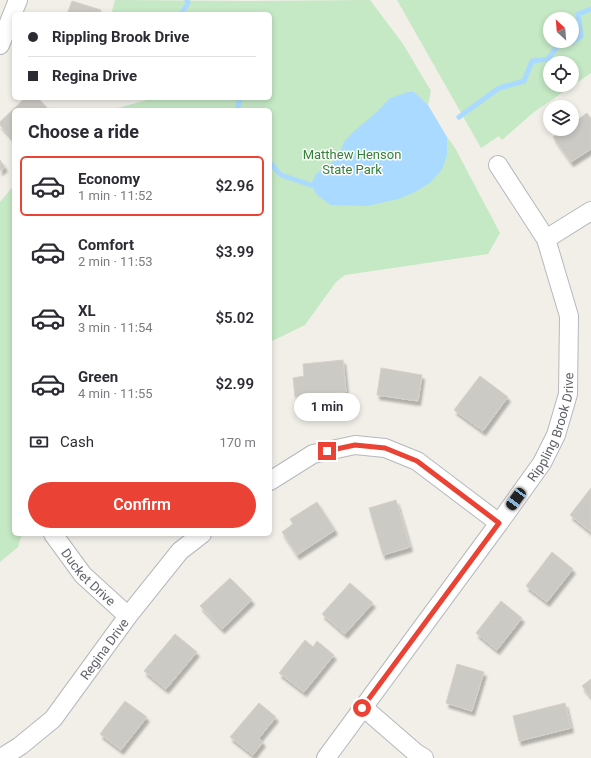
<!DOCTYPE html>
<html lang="en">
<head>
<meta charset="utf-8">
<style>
	body { margin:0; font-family:Roboto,sans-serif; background:#f7f7f7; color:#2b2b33; height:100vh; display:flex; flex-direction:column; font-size:15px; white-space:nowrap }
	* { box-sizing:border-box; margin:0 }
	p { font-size:13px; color:#7c7c81 }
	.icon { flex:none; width:22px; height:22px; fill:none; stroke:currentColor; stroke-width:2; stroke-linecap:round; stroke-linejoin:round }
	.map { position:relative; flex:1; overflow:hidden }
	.details { position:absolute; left:12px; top:108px; width:260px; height:428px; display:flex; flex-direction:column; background:#fff; border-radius:6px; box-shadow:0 2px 6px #0003 }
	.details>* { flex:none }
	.hud { position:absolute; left:12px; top:12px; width:260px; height:88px; border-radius:6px; box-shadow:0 2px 6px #0003; display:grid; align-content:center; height:88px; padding:0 16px; background:#fff }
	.needle { width:26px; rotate:334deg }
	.fabs { position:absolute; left:543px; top:12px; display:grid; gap:8px }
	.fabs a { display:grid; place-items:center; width:36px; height:36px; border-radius:50%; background:#fff; box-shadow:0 2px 6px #0003; font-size:20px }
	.end { position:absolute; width:18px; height:18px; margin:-9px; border:5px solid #ea4335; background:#fff; box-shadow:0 0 0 2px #fff }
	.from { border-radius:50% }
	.bubble { position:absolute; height:28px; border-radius:14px; background:#fff; box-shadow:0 2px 6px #0003; font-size:13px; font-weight:600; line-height:28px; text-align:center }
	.car { position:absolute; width:12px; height:24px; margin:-12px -6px; border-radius:5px; box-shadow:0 0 3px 1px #0007; background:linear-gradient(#222 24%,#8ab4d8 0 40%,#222 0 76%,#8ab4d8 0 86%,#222 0) }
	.hud b { display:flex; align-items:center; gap:14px; height:38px; font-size:15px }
	.hud b+b { border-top:1px solid #e1e1e2 }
	.hud i { width:10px; height:10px; background:#2b2b33 }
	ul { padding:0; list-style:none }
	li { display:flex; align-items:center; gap:12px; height:60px; margin:0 8px 6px; padding:0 8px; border:2px solid transparent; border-radius:6px }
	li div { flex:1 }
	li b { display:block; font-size:15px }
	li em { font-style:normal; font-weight:600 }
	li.selected { border-color:#ea4335 }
	li>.icon { width:36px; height:36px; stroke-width:1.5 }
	h2 { padding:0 16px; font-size:18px; line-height:48px }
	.pay { display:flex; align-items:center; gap:10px; height:44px; padding:0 16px; font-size:15px }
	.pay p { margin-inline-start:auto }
	.action { display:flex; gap:8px; margin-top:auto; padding:8px 16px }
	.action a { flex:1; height:46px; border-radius:24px; background:#ea4335; color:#fff; font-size:16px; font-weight:600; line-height:46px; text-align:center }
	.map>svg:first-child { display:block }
	.green { fill:#c5e8c5; fill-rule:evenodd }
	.water { fill:#aadaff }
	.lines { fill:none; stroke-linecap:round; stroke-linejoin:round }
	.stream { stroke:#aadaff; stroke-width:5 }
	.building { fill:#cccac5; stroke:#d6d1c6; filter:url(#shadow) }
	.minor-casing { stroke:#b5b8bc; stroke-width:20 }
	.minor { stroke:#fff; stroke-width:18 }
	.route { stroke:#ea4335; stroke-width:5 }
	.labels { text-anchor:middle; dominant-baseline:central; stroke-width:3; stroke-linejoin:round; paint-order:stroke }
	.park-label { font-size:13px; fill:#348238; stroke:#fff }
	.street-label { font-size:13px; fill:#5f6368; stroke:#fff }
</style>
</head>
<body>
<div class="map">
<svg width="591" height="758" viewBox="0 0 591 758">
	<defs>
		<filter id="shadow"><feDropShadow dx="2.5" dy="4.5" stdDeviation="1" flood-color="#0004"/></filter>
	</defs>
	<rect width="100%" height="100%" fill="#f1efe8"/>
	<g class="green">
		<path d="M115,0l128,1 127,-1 33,44 28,47 -3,14 -14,-13 33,62v-17l8,11 45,85 -12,21 -143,21 -9,7 -31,43 -35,17v-232h-160l37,-10v-2h123v-84h-159z"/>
		<path d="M397,0h194v73l-57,39 -32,28 -3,-4 -18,12zM550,19h22v22h-22zM550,63h22v22h-22z"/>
		<path d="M14,185v349h8l-4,13 -18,15v-360z"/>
	</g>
	<path class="water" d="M408,92h6l14,13 19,32v18l-5,14 -11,13 -16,10 -17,7 -31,7 -36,-1 -14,-10 -6,-10 5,-11 21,-15 7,-17 8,-9 25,-21 13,-14z"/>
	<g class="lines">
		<g class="stream">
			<path d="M181,14l7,-11 -1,-3"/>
			<path d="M566,41l7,1 8,-6 -3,-22 13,-5"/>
			<path d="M237,110l3,-12"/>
			<path d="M459,117l40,-29 25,-7 8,-20 16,-2 13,-18"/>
			<path d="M270,163l11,12 30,10"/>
		</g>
	</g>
	<g class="building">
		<path d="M72,1l29,9 -1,4h-33z"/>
		<path d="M25,98h13l11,12h-35v30l-14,-15v-3z"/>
		<path d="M587,113l4,6v30l-20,13 -18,-25 12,-8h7v-5z"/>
		<path d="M0,160l5,7 -5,4z"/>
		<path d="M343,360l3,32 -51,5 -2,-19 11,-2 -1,-12z"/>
		<path d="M381,368l41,7 -4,26 -41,-6z"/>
		<path d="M480,376l28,21 -25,34 -29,-21z"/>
		<path d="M591,488v44l-21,-17z"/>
		<path d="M396,500l14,47 -27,8 -14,-47z"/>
		<path d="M317,502l18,28 -38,25 -15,-23 11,-8 -3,-5z"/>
		<path d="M552,552l21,17 -26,33 -21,-16z"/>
		<path d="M230,578l22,22 -30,29 -22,-23z"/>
		<path d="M350,583l23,20 -28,31 -23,-20z"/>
		<path d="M501,601l21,17 -25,32 -21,-17z"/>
		<path d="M175,634l22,18 -31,37 -22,-18z"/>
		<path d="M305,640l8,7 4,-6 17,14 -30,37 -25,-19z"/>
		<path d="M457,664l27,8 -12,39 -26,-8z"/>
		<path d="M591,679v18l-9,-11z"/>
		<path d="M125,701l22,16 -26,33 -21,-16z"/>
		<path d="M259,703l17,14 -17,21 4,4 -10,13 -23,-18z"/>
		<path d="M565,703l6,25 -52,13 -6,-25z"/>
	</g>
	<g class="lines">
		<defs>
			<g id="minor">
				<path d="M0,45l18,-45"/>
				<path d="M546,239l45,-28"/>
				<path d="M270,481l43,-27 42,-9 30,3 32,13 82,62"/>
				<path id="s1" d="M53,534l30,41 45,41"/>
				<path d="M363,707l53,46 8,5"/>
				<path id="s2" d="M1,758l19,-12 33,-27 75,-103 52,-65 22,-17"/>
				<path id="s3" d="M326,758l173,-235 43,-60 14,-28 12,-41 1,-78 -23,-77 -48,-74"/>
			</g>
		</defs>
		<use href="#minor" class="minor-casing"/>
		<use href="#minor" class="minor"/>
	</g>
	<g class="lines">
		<path class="route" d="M327,451l28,-6 30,3 32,13 82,62 -137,185"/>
	</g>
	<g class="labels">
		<g class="park-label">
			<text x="352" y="154">Matthew Henson<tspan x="352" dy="15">State Park</tspan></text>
		</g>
		<g class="street-label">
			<text stroke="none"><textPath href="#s3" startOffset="403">Rippling Brook Drive</textPath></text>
			<text stroke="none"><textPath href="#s1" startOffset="56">Ducket Drive</textPath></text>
			<text stroke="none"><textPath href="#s2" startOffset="152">Regina Drive</textPath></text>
		</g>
	</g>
</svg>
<div class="fabs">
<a><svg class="needle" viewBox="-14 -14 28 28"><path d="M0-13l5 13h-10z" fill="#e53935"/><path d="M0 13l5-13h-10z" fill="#7c7c81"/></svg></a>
<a><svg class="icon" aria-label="locate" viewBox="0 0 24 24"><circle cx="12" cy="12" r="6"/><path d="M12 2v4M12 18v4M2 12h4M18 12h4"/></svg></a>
<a><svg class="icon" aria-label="layers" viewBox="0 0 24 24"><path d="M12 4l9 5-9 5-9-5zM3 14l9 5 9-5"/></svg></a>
</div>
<i class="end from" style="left:362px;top:708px"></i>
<i class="end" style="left:327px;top:451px"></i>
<div class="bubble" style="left:294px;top:393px;width:66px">1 min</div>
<i class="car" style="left:516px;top:499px;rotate:216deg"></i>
<div class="hud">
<b><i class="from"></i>Rippling Brook Drive</b>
<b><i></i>Regina Drive</b>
</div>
<section class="details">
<h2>Choose a ride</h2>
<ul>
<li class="selected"><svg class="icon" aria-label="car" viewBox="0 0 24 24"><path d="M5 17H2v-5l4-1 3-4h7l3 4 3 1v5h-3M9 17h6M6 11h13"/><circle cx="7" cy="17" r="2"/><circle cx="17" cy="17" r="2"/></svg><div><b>Economy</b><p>1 min · 11:52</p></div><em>$2.96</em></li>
<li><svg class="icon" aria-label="car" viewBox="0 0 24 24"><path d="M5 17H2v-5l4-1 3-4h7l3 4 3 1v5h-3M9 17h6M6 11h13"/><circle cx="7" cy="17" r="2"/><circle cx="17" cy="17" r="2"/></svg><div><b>Comfort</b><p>2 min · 11:53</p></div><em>$3.99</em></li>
<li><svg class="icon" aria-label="car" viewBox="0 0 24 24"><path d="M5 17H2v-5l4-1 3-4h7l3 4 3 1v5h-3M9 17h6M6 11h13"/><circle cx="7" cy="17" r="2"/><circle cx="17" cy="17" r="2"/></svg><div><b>XL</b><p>3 min · 11:54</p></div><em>$5.02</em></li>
<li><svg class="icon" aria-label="car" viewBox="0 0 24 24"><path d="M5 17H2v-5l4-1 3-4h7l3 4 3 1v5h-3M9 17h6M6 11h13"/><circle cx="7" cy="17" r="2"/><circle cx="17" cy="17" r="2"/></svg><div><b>Green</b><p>4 min · 11:55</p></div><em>$2.99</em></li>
</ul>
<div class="pay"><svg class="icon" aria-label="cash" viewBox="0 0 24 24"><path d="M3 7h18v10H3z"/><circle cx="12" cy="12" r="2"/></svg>Cash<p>170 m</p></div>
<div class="action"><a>Confirm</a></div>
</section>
</div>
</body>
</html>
